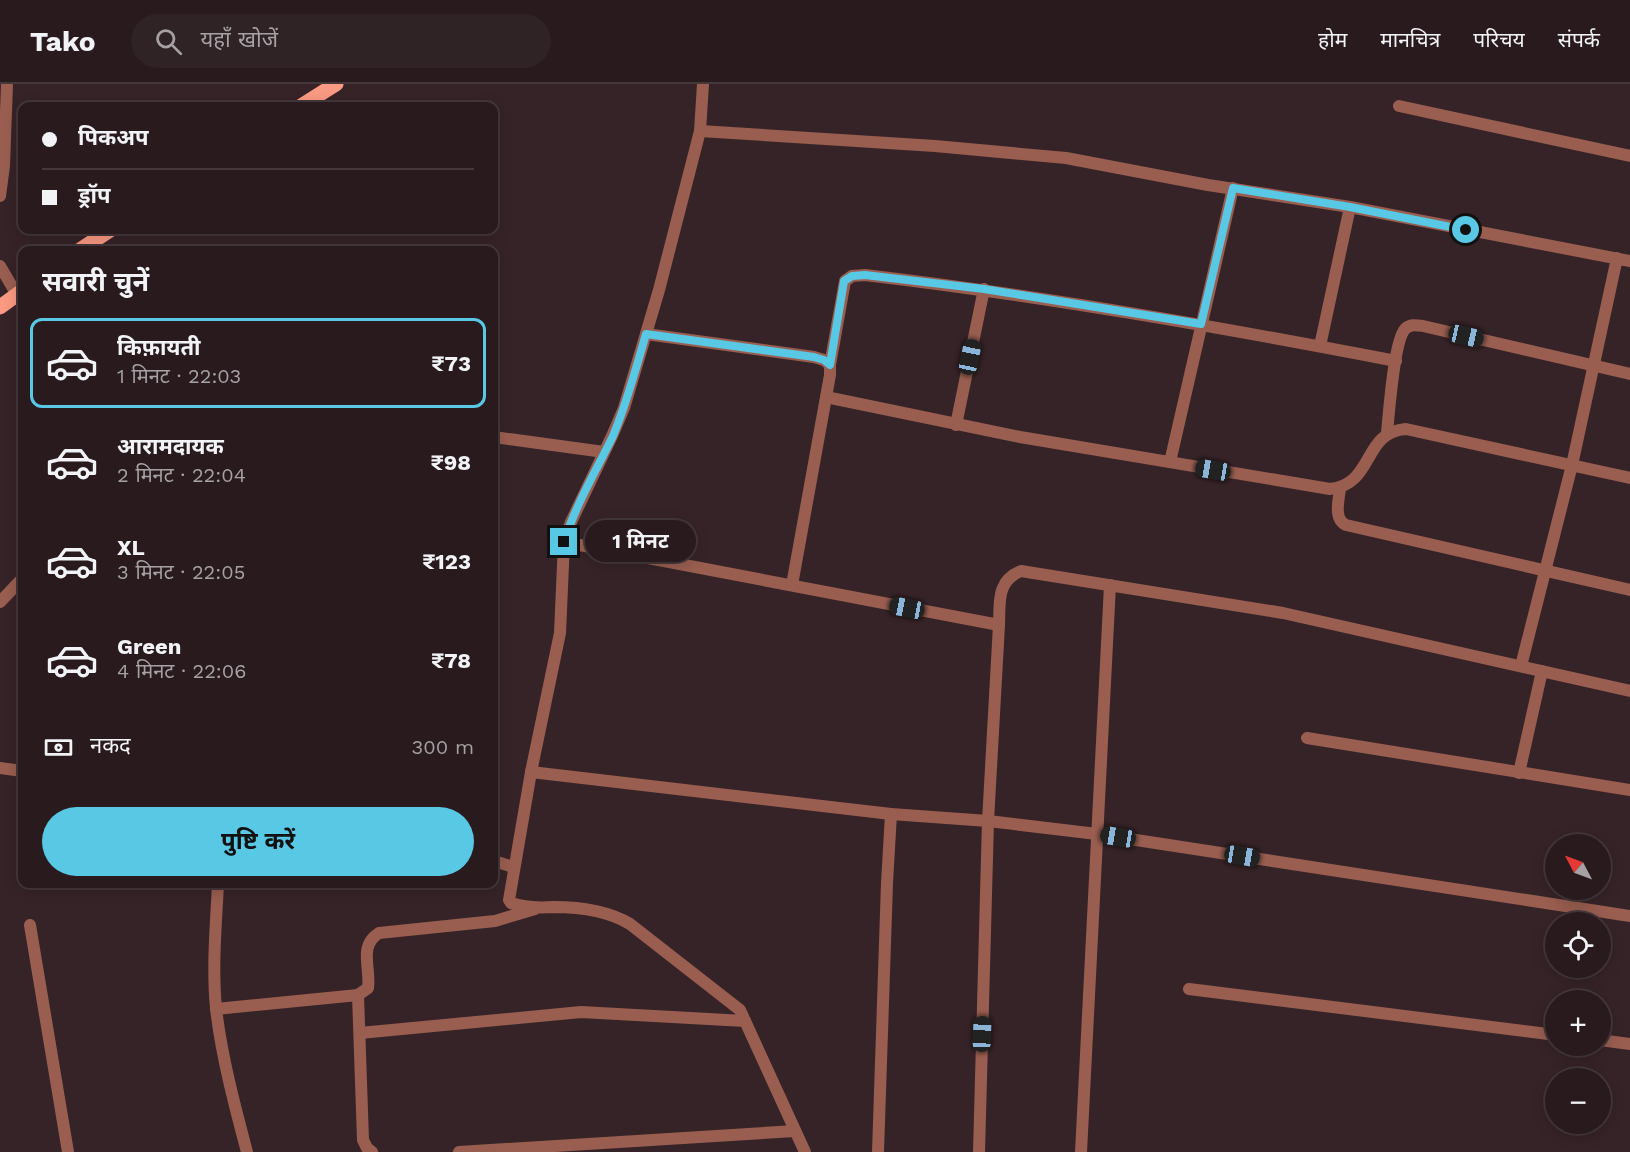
<!DOCTYPE html>
<html lang="hi">
<head>
<meta charset="utf-8">
<style>
	body { margin:0; font-family:"Work Sans","Noto Sans Devanagari",sans-serif; background:#302326; color:#f1f3f6; height:100vh; display:flex; flex-direction:column; font-size:22px; white-space:nowrap }
	* { box-sizing:border-box; margin:0 }
	p { font-size:20px; color:#a5a1a4 }
	.icon { flex:none; width:33px; height:33px; fill:none; stroke:currentColor; stroke-width:2; stroke-linecap:round; stroke-linejoin:round }
	.map { position:relative; flex:1; overflow:hidden }
	.drawer { position:absolute; left:18px; top:162px; width:480px; height:642px; display:flex; flex-direction:column; background:#281a1d; border-radius:12px; box-shadow:0 3px 15px #0003,0 0 0 2px #44383b }
	.drawer>* { flex:none }
	.hud { position:absolute; left:18px; top:18px; width:480px; height:132px; border-radius:12px; box-shadow:0 3px 15px #0003,0 0 0 2px #44383b; display:grid; align-content:center; height:132px; padding:0 24px; background:#281a1d }
	.needle { width:39px; rotate:311deg }
	.buttons { position:absolute; left:1545px; top:750px; display:grid; gap:12px }
	.buttons a { display:grid; place-items:center; width:66px; height:66px; border-radius:50%; background:#281a1d; box-shadow:0 3px 15px #0003,0 0 0 2px #44383b; font-size:30px }
	.end { position:absolute; width:27px; height:27px; margin:-14px; border:8px solid #59c8e5; background:#111; box-shadow:0 0 0 3px #111 }
	.from { border-radius:50% }
	.bubble { position:absolute; height:42px; border-radius:21px; background:#281a1d; box-shadow:0 3px 15px #0003,0 0 0 2px #44383b; font-size:20px; font-weight:700; line-height:42px; text-align:center }
	.car { position:absolute; width:18px; height:36px; margin:-18px -9px; border-radius:8px; box-shadow:0 0 4px 2px #0007; background:linear-gradient(#222 24%,#8ab4d8 0 40%,#222 0 76%,#8ab4d8 0 86%,#222 0) }
	.hud b { display:flex; align-items:center; gap:21px; height:57px; font-size:22px }
	.hud b+b { border-top:2px solid #44383b }
	.hud i { width:15px; height:15px; background:#f1f3f6 }
	ul { padding:0; list-style:none }
	li { display:flex; align-items:center; gap:18px; height:90px; margin:0 12px 9px; padding:0 12px; border:3px solid transparent; border-radius:12px }
	li div { flex:1 }
	li b { display:block; font-size:22px }
	li em { font-style:normal; font-weight:700 }
	li.on { border-color:#59c8e5 }
	li>.icon { width:54px; height:54px; stroke-width:1.5 }
	h2 { padding:0 24px; font-size:27px; line-height:72px }
	.pay { display:flex; align-items:center; gap:15px; height:66px; padding:0 24px; font-size:22px }
	.pay p { margin-inline-start:auto }
	.primary-button { display:flex; gap:12px; margin-top:auto; padding:12px 24px }
	.primary-button a { flex:1; height:69px; border-radius:36px; background:#59c8e5; color:#111; font-size:24px; font-weight:700; line-height:69px; text-align:center }
	header { display:flex; align-items:center; gap:36px; box-sizing:border-box; height:84px; padding:0 30px; background:#281a1d; border-bottom:2px solid #44383b }
	header strong { font-size:28px }
	nav { display:flex; gap:33px; margin-inline-start:auto; font-size:21px }
	.search { width:420px; height:54px; background:#302326; display:flex; align-items:center; gap:15px; box-sizing:border-box; padding:0 21px; border-radius:33px; color:#a5a1a4; font-size:22px }
	.map>svg:first-child { display:block }
	.lines { fill:none; stroke-linecap:round; stroke-linejoin:round }
	.minor { stroke:#995e50; stroke-width:12 }
	.primary { stroke:#fb9a82; stroke-width:15 }
	.route { stroke:#59c8e5; stroke-width:8 }
</style>
</head>
<body>
<header>
<strong>Tako</strong>
<div class="search"><svg class="icon" aria-label="search" viewBox="0 0 24 24"><circle cx="10" cy="10" r="6"/><path d="M15 15l6 6"/></svg>यहाँ खोजें</div>
<nav><a>होम</a><a>मानचित्र</a><a>परिचय</a><a>संपर्क</a></nav>
</header>
<div class="map">
<svg width="1630" height="1068" viewBox="0 0 1630 1068">
	<rect width="100%" height="100%" fill="#362327"/>
	<g class="lines">
		<g class="minor">
			<path d="M703,0l-3,47 -41,159 -35,118 -12,28 -41,86 -7,20 -4,91 -29,139 -22,128 2,3c14,5 27,5 42,4 26,0 54,3 77,17l110,86 65,142"/>
			<path d="M1399,22l231,50"/>
			<path d="M700,47l235,15 131,12 142,27 142,22 280,54"/>
			<path d="M0,112l4,-30 3,-82"/>
			<path d="M0,182l17,29"/>
			<path d="M646,250l168,23 10,3 6,5v10l-38,210"/>
			<path d="M1320,262l30,-139"/>
			<path d="M830,281l15,-84 7,-5 13,-1c178,21 354,52 531,86"/>
			<path d="M826,313l194,40 310,52c45,-5 32,-57 76,-60l224,49"/>
			<path d="M956,341l28,-136"/>
			<path d="M1387,349c2,-20 7,-92 18,-104 5,-5 11,-4 18,-3l207,48"/>
			<path d="M494,353l110,15"/>
			<path d="M1170,378l63,-274"/>
			<path d="M1340,404c-1,12 -7,31 6,37l284,65"/>
			<path d="M564,458l435,83c1,-22 -3,-44 22,-54l262,42 347,78"/>
			<path d="M0,518l22,-23"/>
			<path d="M1521,582l51,-201 45,-207"/>
			<path d="M1307,654l323,52"/>
			<path d="M0,684l22,3"/>
			<path d="M531,688l360,42 97,7 109,13 533,82"/>
			<path d="M1519,689l23,-102"/>
			<path d="M494,777l19,6"/>
			<path d="M218,800c-2,41 -6,83 -2,124 5,46 19,99 31,144"/>
			<path d="M30,841l38,227"/>
			<path d="M1189,905l367,46"/>
			<path d="M358,911l5,145 4,8 5,4"/>
			<path d="M216,925l142,-14 10,-7c3,-20 -10,-42 11,-55l116,-12 40,-12"/>
			<path d="M360,949l221,-21 164,9"/>
			<path d="M1600,956l30,4"/>
			<path d="M459,1068l336,-21"/>
			<path d="M878,1068l9,-269 4,-69"/>
			<path d="M979,1068l9,-331 11,-196"/>
			<path d="M1081,1068l29,-567"/>
		</g>
		<g class="primary">
			<path d="M301,22l35,-22"/>
			<path d="M80,166l30,-20"/>
			<path d="M0,223l22,-16"/>
		</g>
	</g>
	<g class="lines">
		<path class="route" d="M564,458c12,-38 32,-71 49,-106 14,-33 23,-68 33,-102l168,23 10,3 6,5 14,-84 8,-5 13,-1 119,14 217,35 32,-136 117,19 116,23"/>
	</g>
</svg>
<div class="buttons">
<a><svg class="needle" viewBox="-14 -14 28 28"><path d="M0-13l5 13h-10z" fill="#e53935"/><path d="M0 13l5-13h-10z" fill="#a5a1a4"/></svg></a>
<a><svg class="icon" aria-label="locate" viewBox="0 0 24 24"><circle cx="12" cy="12" r="6"/><path d="M12 2v4M12 18v4M2 12h4M18 12h4"/></svg></a>
<a>+</a>
<a>−</a>
</div>
<i class="end from" style="left:1466px;top:146px"></i>
<i class="end" style="left:564px;top:458px"></i>
<div class="bubble" style="left:585px;top:436px;width:111px">1 मिनट</div>
<i class="car" style="left:1466px;top:252px;rotate:103deg"></i>
<i class="car" style="left:970px;top:273px;rotate:12deg"></i>
<i class="car" style="left:1213px;top:386px;rotate:280deg"></i>
<i class="car" style="left:907px;top:524px;rotate:281deg"></i>
<i class="car" style="left:1118px;top:753px;rotate:279deg"></i>
<i class="car" style="left:1242px;top:772px;rotate:99deg"></i>
<i class="car" style="left:982px;top:950px;rotate:2deg"></i>
<div class="hud">
<b><i class="from"></i>पिकअप</b>
<b><i></i>ड्रॉप</b>
</div>
<section class="drawer">
<h2>सवारी चुनें</h2>
<ul>
<li class="on"><svg class="icon" aria-label="car" viewBox="0 0 24 24"><path d="M5 17H2v-5l4-1 3-4h7l3 4 3 1v5h-3M9 17h6M6 11h13"/><circle cx="7" cy="17" r="2"/><circle cx="17" cy="17" r="2"/></svg><div><b>किफ़ायती</b><p>1 मिनट · 22:03</p></div><em>₹73</em></li>
<li><svg class="icon" aria-label="car" viewBox="0 0 24 24"><path d="M5 17H2v-5l4-1 3-4h7l3 4 3 1v5h-3M9 17h6M6 11h13"/><circle cx="7" cy="17" r="2"/><circle cx="17" cy="17" r="2"/></svg><div><b>आरामदायक</b><p>2 मिनट · 22:04</p></div><em>₹98</em></li>
<li><svg class="icon" aria-label="car" viewBox="0 0 24 24"><path d="M5 17H2v-5l4-1 3-4h7l3 4 3 1v5h-3M9 17h6M6 11h13"/><circle cx="7" cy="17" r="2"/><circle cx="17" cy="17" r="2"/></svg><div><b>XL</b><p>3 मिनट · 22:05</p></div><em>₹123</em></li>
<li><svg class="icon" aria-label="car" viewBox="0 0 24 24"><path d="M5 17H2v-5l4-1 3-4h7l3 4 3 1v5h-3M9 17h6M6 11h13"/><circle cx="7" cy="17" r="2"/><circle cx="17" cy="17" r="2"/></svg><div><b>Green</b><p>4 मिनट · 22:06</p></div><em>₹78</em></li>
</ul>
<div class="pay"><svg class="icon" aria-label="cash" viewBox="0 0 24 24"><path d="M3 7h18v10H3z"/><circle cx="12" cy="12" r="2"/></svg>नकद<p>300 m</p></div>
<div class="primary-button"><a>पुष्टि करें</a></div>
</section>
</div>
</body>
</html>
